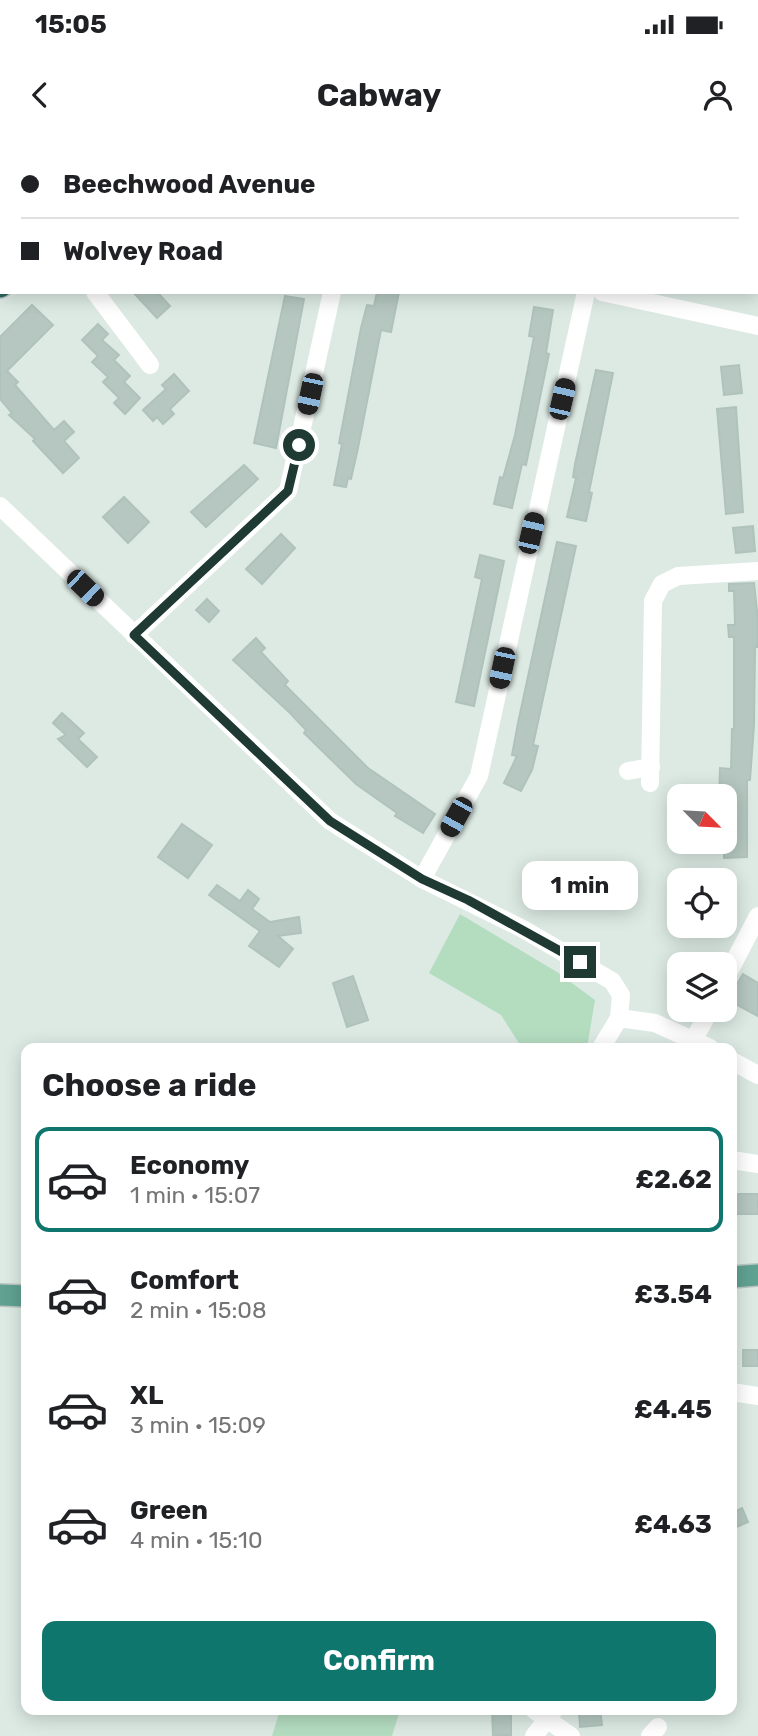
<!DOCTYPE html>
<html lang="en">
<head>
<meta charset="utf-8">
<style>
	body { margin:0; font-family:Rubik,sans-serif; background:#f2f2f2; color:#202124; height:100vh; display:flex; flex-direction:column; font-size:26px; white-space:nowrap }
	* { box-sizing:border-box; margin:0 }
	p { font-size:23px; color:#757577 }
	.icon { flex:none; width:38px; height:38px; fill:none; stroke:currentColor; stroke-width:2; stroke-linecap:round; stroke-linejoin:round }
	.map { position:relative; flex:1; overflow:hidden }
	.side { position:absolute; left:21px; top:903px; width:716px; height:672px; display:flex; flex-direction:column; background:#fff; border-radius:14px; box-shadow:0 4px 18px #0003 }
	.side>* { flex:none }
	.hud { position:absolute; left:0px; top:0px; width:760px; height:154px; box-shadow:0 4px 18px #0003; display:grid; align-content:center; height:154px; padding:0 21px; background:#fff }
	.needle { width:46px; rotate:114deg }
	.controls { position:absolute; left:667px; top:644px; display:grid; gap:14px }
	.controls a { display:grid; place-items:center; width:70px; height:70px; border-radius:14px; background:#fff; box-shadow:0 4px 18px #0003; font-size:35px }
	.end { position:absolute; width:32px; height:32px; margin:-16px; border:9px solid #1e3a33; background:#fff; box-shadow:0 0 0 4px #fff }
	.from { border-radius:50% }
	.bubble { position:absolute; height:49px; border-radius:14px; background:#fff; box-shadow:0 4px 18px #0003; font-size:23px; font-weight:700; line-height:49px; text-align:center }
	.car { position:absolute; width:21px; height:42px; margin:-21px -10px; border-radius:9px; box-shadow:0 0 5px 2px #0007; background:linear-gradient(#222 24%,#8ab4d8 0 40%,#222 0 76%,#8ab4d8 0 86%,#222 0) }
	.hud b { display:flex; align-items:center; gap:24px; height:66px; font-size:26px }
	.hud b+b { border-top:2px solid #e0e0e0 }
	.hud i { width:18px; height:18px; background:#202124 }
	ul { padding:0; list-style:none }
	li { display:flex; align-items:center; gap:21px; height:105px; margin:0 14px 10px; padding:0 7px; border:4px solid transparent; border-radius:14px }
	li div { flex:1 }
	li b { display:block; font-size:26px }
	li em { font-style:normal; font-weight:700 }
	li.selected { border-color:#0f766e }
	li>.icon { width:63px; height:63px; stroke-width:1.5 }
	h2 { padding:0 21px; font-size:32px; line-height:84px }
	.button { display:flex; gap:14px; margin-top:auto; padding:14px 21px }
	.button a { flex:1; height:80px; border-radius:14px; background:#0f766e; color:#fff; font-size:28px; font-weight:700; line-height:80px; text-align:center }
	.status { display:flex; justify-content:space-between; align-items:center; height:49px; padding:0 35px; background:#fff; direction:ltr }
	.status svg { height:19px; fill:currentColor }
	header { display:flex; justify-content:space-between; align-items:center; height:91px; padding:0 21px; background:#fff; font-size:32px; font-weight:700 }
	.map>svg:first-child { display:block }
	.green { fill:#b4ddc0 }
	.building { fill:#b5c7c0; stroke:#afc3bc; stroke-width:2 }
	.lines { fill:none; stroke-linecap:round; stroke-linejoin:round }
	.major-casing { stroke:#bcc4c2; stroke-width:24 }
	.highway-casing { stroke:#bcc4c2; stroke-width:24 }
	.minor { stroke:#fff; stroke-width:18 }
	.major { stroke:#5fa292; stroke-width:21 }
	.highway { stroke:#28675c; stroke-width:21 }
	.route { stroke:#1e3a33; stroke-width:9 }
</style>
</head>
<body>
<div class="status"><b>15:05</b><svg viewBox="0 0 49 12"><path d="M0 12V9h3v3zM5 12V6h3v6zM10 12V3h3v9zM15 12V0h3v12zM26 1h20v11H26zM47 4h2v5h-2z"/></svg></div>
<header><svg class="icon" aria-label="back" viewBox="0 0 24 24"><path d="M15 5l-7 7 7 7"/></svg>Cabway<svg class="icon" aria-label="person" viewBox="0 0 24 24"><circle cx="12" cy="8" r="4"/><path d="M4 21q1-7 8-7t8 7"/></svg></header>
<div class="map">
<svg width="758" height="1596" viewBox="0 0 758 1596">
	<rect width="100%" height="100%" fill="#ddeae4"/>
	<g class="green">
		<path d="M460,774l97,58 38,28 -8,48h-65l-21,-33 -72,-42z"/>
		<path d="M280,1570h120l-8,26h-120z"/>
	</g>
	<g class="building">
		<path d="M133,152h24l13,14 -13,12z"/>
		<path d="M377,152h22l-8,40 -10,-2 -23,118 -7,31 -3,-1 -2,9 -12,-2 8,-41 -3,-1 22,-115 6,-23 7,1z"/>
		<path d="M285,156l19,3 -28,149 -22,-5z"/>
		<path d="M32,165l21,20 -46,46 11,11 -3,3 39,45 10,-9 10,11 -10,9 15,17 -16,15 -30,-32 2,-2 -26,-24 3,-2 -12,-14v-62z"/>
		<path d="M534,167l19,3 -7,43 3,1 -23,111 -4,-1 -10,44 -18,-4 6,-27 3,1 12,-43 19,-98 -5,-1z"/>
		<path d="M98,184l10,10 -6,6 17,15 -5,5 16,16 -6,6 16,16 -15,16 -11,-11 5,-5 -16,-16 5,-5 -16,-15 6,-6 -16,-16z"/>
		<path d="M739,225l3,28 -18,2 -3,-28z"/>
		<path d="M596,230l17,3 -24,119 3,1 -6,28 -19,-4 9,-39 -3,-1 2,-13z"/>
		<path d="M174,234l15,17 -19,18 4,5 -11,10 -6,-7 -4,4 -10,-11 23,-21 -4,-4z"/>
		<path d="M736,267l7,105 -17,2 -9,-105z"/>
		<path d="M244,325l14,14 -52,48 -15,-15z"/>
		<path d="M124,357l25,25 -21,21 -25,-26z"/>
		<path d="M753,386l2,25 -19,2 -3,-25z"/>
		<path d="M281,394l14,14 -33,36 -16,-15z"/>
		<path d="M557,402l19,4 -43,199 5,1 -6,24 -11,21 -17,-8 13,-27 -5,-1 6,-32z"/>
		<path d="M480,415l24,6 -30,145 -18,-4 26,-123 -7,-2z"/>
		<path d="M754,443l4,37 -1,27h-2l-1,78 -4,55h-3v77l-23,1v-62h-5l1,-28 11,1 1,-40h2v-92h-5l-1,-12h7l-1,-34h-5v-7z"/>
		<path d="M207,459l12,12 -10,11 -13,-12z"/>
		<path d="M256,498l9,10 -4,4 27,29 -3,4 83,83 67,46 -12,19 -28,-17 2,-3 -41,-29 -52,-51 2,-3 -16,-17 -57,-53z"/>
		<path d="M62,573l22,20 -6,6 19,18 -10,10 -29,-28 8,-4 -13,-12z"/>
		<path d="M182,684l30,21 -24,33 -30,-21z"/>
		<path d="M217,745l23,16 8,-11 11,9 -7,10 18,13 29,-5 2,16 -23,3 15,13 -14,18 -30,-21 11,-15 -51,-36z"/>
		<path d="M743,834l15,9v33l-30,-16z"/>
		<path d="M353,836l15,44 -21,7 -14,-44z"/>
		<path d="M739,1054h19v20h-26v-18z"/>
		<rect x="743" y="1210" width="15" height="16"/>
		<path d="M742,1368l6,14 -16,7v-16z"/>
		<path d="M492,1570h19v25h-18z"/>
		<path d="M579,1570h21l2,15 -22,2z"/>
	</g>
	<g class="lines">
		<defs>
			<g id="major">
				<path d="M732,1137l26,-2"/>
				<path d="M0,1155l26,1"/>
			</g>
			<g id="highway">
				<path d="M156,2l2,-2"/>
				<path d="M0,147l2,-1"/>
			</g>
		</defs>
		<use href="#major" class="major-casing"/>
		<use href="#highway" class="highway-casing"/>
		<g class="minor">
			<path d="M197,2l2,-2"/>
			<path d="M550,2v-2"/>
			<path d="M95,152l55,73"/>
			<path d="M602,152l156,34"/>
			<path d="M0,366l330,315 92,58 101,50 89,52 9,14 -2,23 -18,30"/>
			<path d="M134,495l154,-144 44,-199"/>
			<path d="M628,631l23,-4"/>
			<path d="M650,643l3,-182 9,-17 16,-8 80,-5"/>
			<path d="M422,739l57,-103 107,-484"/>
			<path d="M724,841l34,-65"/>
			<path d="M619,878l36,5 55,25"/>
			<path d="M694,899l16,-29"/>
			<path d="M732,921l26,14"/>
			<path d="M732,1020l26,4"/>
			<path d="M732,1252l26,4"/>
			<path d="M534,1570l37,26"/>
			<path d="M534,1596l20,-26"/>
			<path d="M650,1596l8,-9"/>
		</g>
		<use href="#major" class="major"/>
		<use href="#highway" class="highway"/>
	</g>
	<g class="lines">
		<path class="route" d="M299,305l-11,46 -154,144 196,186 92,58 46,21 112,62"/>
	</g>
</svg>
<div class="controls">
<a><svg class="needle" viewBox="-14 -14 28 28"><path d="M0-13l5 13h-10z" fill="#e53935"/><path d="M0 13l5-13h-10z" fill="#757577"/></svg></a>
<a><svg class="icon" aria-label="locate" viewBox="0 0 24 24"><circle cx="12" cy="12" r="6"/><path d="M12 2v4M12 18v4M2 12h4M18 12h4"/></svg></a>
<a><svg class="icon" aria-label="layers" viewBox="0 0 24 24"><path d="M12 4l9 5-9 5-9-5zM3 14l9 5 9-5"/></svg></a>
</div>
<i class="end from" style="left:299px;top:305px"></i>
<i class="end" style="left:580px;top:822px"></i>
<div class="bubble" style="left:522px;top:721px;width:116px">1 min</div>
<i class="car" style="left:310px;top:254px;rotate:192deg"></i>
<i class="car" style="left:562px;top:259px;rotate:13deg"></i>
<i class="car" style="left:531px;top:393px;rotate:13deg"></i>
<i class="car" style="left:85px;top:448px;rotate:134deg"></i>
<i class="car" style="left:502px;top:528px;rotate:192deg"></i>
<i class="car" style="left:456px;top:677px;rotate:209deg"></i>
<div class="hud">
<b><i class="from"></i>Beechwood Avenue</b>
<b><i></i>Wolvey Road</b>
</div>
<section class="side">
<h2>Choose a ride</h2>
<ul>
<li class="selected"><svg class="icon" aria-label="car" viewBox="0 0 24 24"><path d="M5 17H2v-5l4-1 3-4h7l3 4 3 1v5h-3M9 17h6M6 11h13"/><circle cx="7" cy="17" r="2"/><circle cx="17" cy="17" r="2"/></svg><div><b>Economy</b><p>1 min · 15:07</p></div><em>£2.62</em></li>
<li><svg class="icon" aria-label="car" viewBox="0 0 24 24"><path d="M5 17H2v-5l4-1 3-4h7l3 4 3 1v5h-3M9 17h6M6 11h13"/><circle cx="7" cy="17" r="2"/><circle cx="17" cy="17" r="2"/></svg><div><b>Comfort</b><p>2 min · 15:08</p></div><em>£3.54</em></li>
<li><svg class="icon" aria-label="car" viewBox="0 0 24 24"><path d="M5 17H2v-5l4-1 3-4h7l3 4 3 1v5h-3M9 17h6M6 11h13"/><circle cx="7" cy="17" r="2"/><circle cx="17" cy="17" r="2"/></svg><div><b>XL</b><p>3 min · 15:09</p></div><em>£4.45</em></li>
<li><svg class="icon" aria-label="car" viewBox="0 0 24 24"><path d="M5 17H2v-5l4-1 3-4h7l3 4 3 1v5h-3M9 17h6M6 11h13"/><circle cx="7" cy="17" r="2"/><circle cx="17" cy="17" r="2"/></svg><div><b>Green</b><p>4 min · 15:10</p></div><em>£4.63</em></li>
</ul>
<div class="button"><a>Confirm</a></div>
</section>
</div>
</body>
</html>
